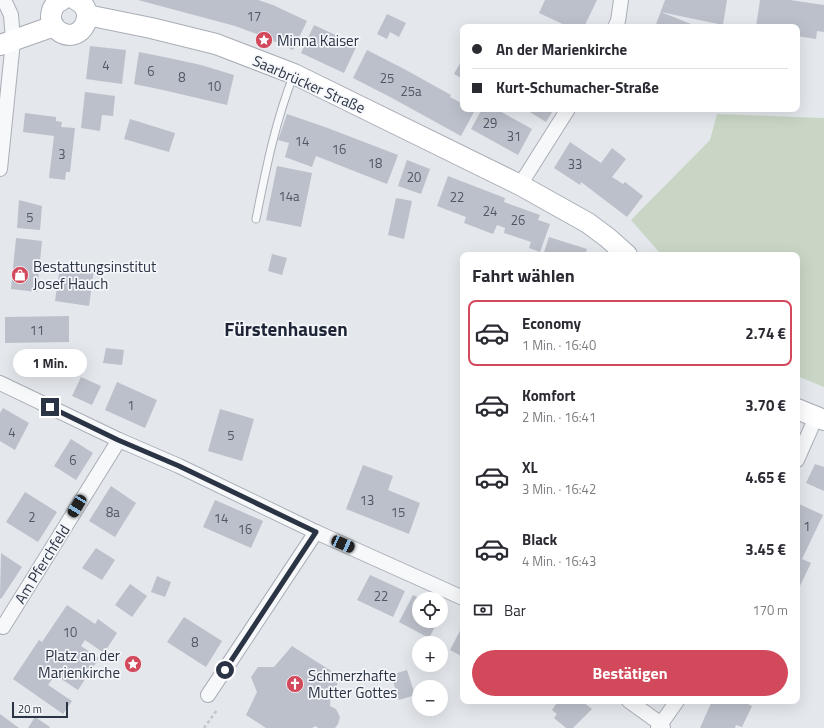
<!DOCTYPE html>
<html lang="de">
<head>
<meta charset="utf-8">
<style>
	body { margin:0; font-family:"Titillium Web",sans-serif; background:#f7f7f7; color:#2b2b33; height:100vh; display:flex; flex-direction:column; font-size:15px; white-space:nowrap }
	* { box-sizing:border-box; margin:0 }
	p { font-size:13px; color:#7c7c81 }
	.icon { flex:none; width:22px; height:22px; fill:none; stroke:currentColor; stroke-width:2; stroke-linecap:round; stroke-linejoin:round }
	.map { position:relative; flex:1; overflow:hidden }
	.drawer { position:absolute; left:460px; top:252px; width:340px; height:452px; display:flex; flex-direction:column; background:#fff; border-radius:8px; box-shadow:0 4px 16px #0002 }
	.drawer>* { flex:none }
	.top-card { position:absolute; left:460px; top:24px; width:340px; height:88px; border-radius:8px; box-shadow:0 4px 16px #0002; display:grid; align-content:center; height:88px; padding:0 12px; background:#fff }
	.tools { position:absolute; left:412px; top:592px; display:grid; gap:8px }
	.tools a { display:grid; place-items:center; width:36px; height:36px; border-radius:50%; background:#fff; box-shadow:0 4px 16px #0002; font-size:20px }
	.scale { position:absolute; left:12px; bottom:10px; width:56px; box-sizing:border-box; padding-left:4px; border:2px solid #2b3445; border-top:0; font-size:11px; line-height:14px; white-space:nowrap; color:#2b3445; -webkit-text-stroke:3px #f4f6f9; paint-order:stroke }
	.end { position:absolute; width:18px; height:18px; margin:-9px; border:5px solid #2b3445; background:#fff; box-shadow:0 0 0 2px #fff }
	.from { border-radius:50% }
	.bubble { position:absolute; height:28px; border-radius:14px; background:#fff; box-shadow:0 4px 16px #0002; font-size:13px; font-weight:700; line-height:28px; text-align:center }
	.car { position:absolute; width:12px; height:24px; margin:-12px -6px; border-radius:5px; box-shadow:0 0 3px 1px #0007; background:linear-gradient(#222 24%,#8ab4d8 0 40%,#222 0 76%,#8ab4d8 0 86%,#222 0) }
	.top-card b { display:flex; align-items:center; gap:14px; height:38px; font-size:15px }
	.top-card b+b { border-top:1px solid #e1e1e2 }
	.top-card i { width:10px; height:10px; background:#2b2b33 }
	ul { padding:0; list-style:none }
	li { display:flex; align-items:center; gap:12px; height:66px; margin:0 8px 6px; padding:0 4px; border:2px solid transparent; border-radius:8px }
	li div { flex:1 }
	li b { display:block; font-size:15px }
	li em { font-style:normal; font-weight:700 }
	li.on { border-color:#d1495b }
	li>.icon { width:36px; height:36px; stroke-width:1.5 }
	h2 { padding:0 12px; font-size:18px; line-height:48px }
	.pay { display:flex; align-items:center; gap:10px; height:44px; padding:0 12px; font-size:15px }
	.pay p { margin-inline-start:auto }
	.button { display:flex; gap:8px; margin-top:auto; padding:8px 12px }
	.button a { flex:1; height:46px; border-radius:24px; background:#d1495b; color:#fff; font-size:16px; font-weight:700; line-height:46px; text-align:center }
	.map>svg:first-child { display:block }
	.green { fill:#c9d6c5 }
	.building { fill:#bbc0ca }
	.lines { fill:none; stroke-linecap:round; stroke-linejoin:round }
	.lane-casing { stroke:#a9aeb7; stroke-width:9 }
	.street-casing { stroke:#a9aeb7; stroke-width:16 }
	.secondary-casing { stroke:#a9aeb7; stroke-width:22 }
	.path { stroke:#c2c5cb; stroke-width:2.5; stroke-dasharray:3 3; stroke-linecap:butt }
	.lane { stroke:#f7f8fa; stroke-width:7 }
	.street { stroke:#f7f8fa; stroke-width:14 }
	.secondary { stroke:#fff; stroke-width:20 }
	.route { stroke:#2b3445; stroke-width:5 }
	.labels { text-anchor:middle; dominant-baseline:central; stroke-width:3.5; stroke-linejoin:round; paint-order:stroke }
	.number-label { font-size:13px; fill:#4f5766 }
	.poi-label { font-size:15px; fill:#2b3445; stroke:#f4f6f9; text-anchor:start }
	.street-label { font-size:15px; fill:#2b3445; stroke:#f4f6f9 }
	.district-label { font-size:19px; font-weight:bold; fill:#1d2536; stroke:#f4f6f9 }
</style>
</head>
<body>
<div class="map">
<svg width="824" height="728" viewBox="0 0 824 728">
	<rect width="100%" height="100%" fill="#e4e7ec"/>
	<path class="green" d="M717,114l107,4v269l-27,-11v-121h-127l-11,-3 -28,-32 79,-80z"/>
	<g class="building">
		<path d="M138,0h120l15,5 34,16 -14,29 -28,-13 -30,-11z"/>
		<path d="M545,0h52l-13,27h-15l-30,-14z"/>
		<path d="M665,0h62l-4,25 -62,-13 30,12 -2,3h-34z"/>
		<path d="M760,0h30l34,5v27l-7,-1 -1,8 -19,-3v-9h-41z"/>
		<path d="M387,14l19,9 -7,14 -9,-5 -3,7 -10,-5z"/>
		<path d="M314,25l43,20 -13,28 -43,-20z"/>
		<path d="M90,46l36,4 -4,34 -36,-5z"/>
		<path d="M367,50l39,20 45,25 -1,2 13,7v5h9l3,1 -14,26 -69,-38 -39,-20z"/>
		<path d="M139,52l30,6 32,7 33,10 -7,30 -64,-15 -29,-6z"/>
		<path d="M463,58v21l-9,-5z"/>
		<path d="M85,92l30,4 -2,20 -11,-1 -2,16 -19,-3z"/>
		<path d="M482,109h14l36,20 -14,26 -47,-26z"/>
		<path d="M525,109h29l-8,13z"/>
		<path d="M25,113l31,4v4l6,1 -1,5 14,1 -5,44h-4l-1,8 -16,-2 5,-42 -31,-4z"/>
		<path d="M287,114l38,13 73,28 -11,29 -71,-28 -4,11 -27,-10 4,-14 -11,-3z"/>
		<path d="M130,119l45,14 -6,19 -45,-13z"/>
		<path d="M570,142l31,21 11,-15 14,11 -14,18 11,7 2,-2 18,14 -16,21 -46,-35 -1,3 -26,-17z"/>
		<path d="M407,160l23,9 -9,25 -23,-8z"/>
		<path d="M277,166l35,7 -11,54 -35,-7z"/>
		<path d="M448,176l57,22 -1,4 36,13 -2,5 12,4 -10,28 -11,-4 2,-6 -27,-9 1,-5 -8,-3 -4,9 -29,-11 2,-6 -29,-11z"/>
		<path d="M396,198l16,3 -8,38 -16,-4z"/>
		<path d="M19,200l23,6 -2,24 -23,-2z"/>
		<path d="M549,237l38,12 -2,6h-42z"/>
		<path d="M16,238l26,3 -5,51 -26,-3z"/>
		<path d="M272,254l15,4 -5,17 -14,-4z"/>
		<path d="M60,266l34,4 -5,36 -34,-5z"/>
		<path d="M69,316v26l-64,1v-26z"/>
		<path d="M106,348l18,2 -2,15 -19,-2z"/>
		<path d="M81,377l20,9 -9,19 -20,-9z"/>
		<path d="M117,382l40,18 -12,28 -40,-18z"/>
		<path d="M3,408l26,15 -14,27 -15,-9v-28z"/>
		<path d="M220,409l34,10 -12,42 -34,-10z"/>
		<path d="M71,439l22,14 -17,27 -22,-14z"/>
		<path d="M815,464l9,3v24l-18,-8z"/>
		<path d="M363,465l30,11 -5,14 32,13 -11,31 -63,-25z"/>
		<path d="M111,486l25,17 -21,34 -26,-16z"/>
		<path d="M25,492l32,20 -19,30 -32,-20z"/>
		<path d="M215,500l48,21 -12,27 -48,-21z"/>
		<path d="M799,504l24,11 -21,44 9,4 -14,29v-84z"/>
		<path d="M96,548l19,12 -13,20 -20,-12z"/>
		<path d="M1,553l21,14 -21,32 -1,-1z"/>
		<path d="M370,575l35,16 -12,26 -36,-17z"/>
		<path d="M157,576l14,6 -6,15 -14,-5z"/>
		<path d="M130,584l17,12 -15,21 -17,-12z"/>
		<path d="M413,595l6,3v23h19l-9,17 -30,-16z"/>
		<path d="M67,605l28,19 3,-5 19,14 -13,20 -19,-13 -4,6 18,12 -21,32 -23,-15 -7,10 24,16 -9,13 -50,-35 26,-39 3,2z"/>
		<path d="M184,617l38,24 -16,26 -39,-25z"/>
		<path d="M463,625v32l-13,-7z"/>
		<path d="M292,646l44,28 2,7 -2,7 -5,1 -1,17 6,3 4,8 -2,7 -3,4h-17l-2,-2 -4,2h-46l-20,-13 11,-23 -6,-15 7,-10h16z"/>
		<path d="M407,670l8,25 -16,5 -8,-25z"/>
		<path d="M558,701h3l2,1 1,-1h18l10,8 -19,19h-7l-12,-10 3,-4 -5,-4z"/>
		<path d="M712,701h30l10,5 -10,21 -6,-2 -1,3h-35z"/>
		<path d="M0,714l19,14h-19z"/>
		<path d="M35,717l15,10 -1,1h-21z"/>
	</g>
	<g class="lines">
		<defs>
			<path id="lane" d="M256,219c10,-50 19,-97 38,-145"/>
			<g id="street">
				<path d="M615,27l3,-6 3,-21"/>
				<path d="M0,169l13,-128 -2,-26 -7,-15"/>
				<path d="M520,185l48,-76"/>
				<path d="M0,383l119,57 60,26 137,66 147,66"/>
				<path d="M797,460l19,-43"/>
				<path d="M0,625l3,2 116,-187"/>
				<path d="M208,695l108,-163"/>
				<path d="M629,701l32,23 2,4"/>
				<path d="M658,728l19,-27"/>
			</g>
			<g id="secondary">
				<path d="M62,0c-7,3 -11,9 -11,17 0,6 4,12 9,15 22,13 39,-22 16,-32"/>
				<path d="M87,15l64,13 65,16 78,30 226,111 68,38 20,15 19,17"/>
				<path d="M0,45l54,-19"/>
				<path d="M797,409l27,11"/>
			</g>
		</defs>
		<use href="#lane" class="lane-casing"/>
		<use href="#street" class="street-casing"/>
		<use href="#secondary" class="secondary-casing"/>
		<path class="path" d="M204,728l13,-18"/>
		<use href="#lane" class="lane"/>
		<use href="#street" class="street"/>
		<use href="#secondary" class="secondary"/>
	</g>
	<g class="lines">
		<path class="route" d="M50,407l68,33 61,26 137,66 -91,138"/>
	</g>
	<defs>
		<symbol id="sight-disc" viewBox="-11 -11 22 22"><circle r="9.5" fill="#d1495b" stroke="#f4f6f9"/><path d="M0-6L1.8-2.2L6-1.7L2.9 1.2L3.7 5.4L0 3.3L-3.7 5.4L-2.9 1.2L-6-1.7L-1.8-2.2Z" fill="#fff"/></symbol>
		<symbol id="shop-disc" viewBox="-11 -11 22 22"><circle r="9.5" fill="#d1495b" stroke="#f4f6f9"/><path d="M-5-2.5h2.3a2.7 3.5 0 0 1 5.4 0H5L5.5 6h-11ZM-1.5-2.5h3a1.5 2.3 0 0 0-3 0Z" fill="#fff"/></symbol>
		<symbol id="church-disc" viewBox="-11 -11 22 22"><circle r="9.5" fill="#d1495b" stroke="#f4f6f9"/><path d="M-1.2-6h2.4v3.5h3.3v2.4h-3.3V6h-2.4V-.1h-3.3v-2.4h3.3Z" fill="#fff"/></symbol>
	</defs>
	<g fill-rule="evenodd">
		<use href="#sight-disc" x="254" y="30" width="20" height="20"/>
		<use href="#shop-disc" x="10" y="265" width="20" height="20"/>
		<use href="#sight-disc" x="123" y="654" width="20" height="20"/>
		<use href="#church-disc" x="285" y="674" width="20" height="20"/>
	</g>
	<g class="labels">
		<g class="number-label">
			<text x="254" y="16">17</text>
			<text x="106" y="65">4</text>
			<text x="151" y="71">6</text>
			<text x="182" y="77">8</text>
			<text x="387" y="78">25</text>
			<text x="214" y="86">10</text>
			<text x="411" y="91">25a</text>
			<text x="490" y="123">29</text>
			<text x="514" y="136">31</text>
			<text x="302" y="141">14</text>
			<text x="339" y="149">16</text>
			<text x="62" y="154">3</text>
			<text x="375" y="163">18</text>
			<text x="575" y="164">33</text>
			<text x="414" y="177">20</text>
			<text x="289" y="196">14a</text>
			<text x="457" y="197">22</text>
			<text x="490" y="211">24</text>
			<text x="30" y="217">5</text>
			<text x="518" y="220">26</text>
			<text x="37" y="330">11</text>
			<text x="131" y="405">1</text>
			<text x="12" y="432">4</text>
			<text x="231" y="435">5</text>
			<text x="73" y="460">6</text>
			<text x="367" y="500">13</text>
			<text x="113" y="512">8a</text>
			<text x="398" y="512">15</text>
			<text x="32" y="517">2</text>
			<text x="221" y="518">14</text>
			<text x="807" y="526">1</text>
			<text x="245" y="529">16</text>
			<text x="381" y="596">22</text>
			<text x="70" y="632">10</text>
			<text x="195" y="642">8</text>
		</g>
		<g class="poi-label">
			<text x="277" y="40">Minna Kaiser</text>
			<text x="33" y="266">Bestattungsinstitut<tspan x="33" dy="17">Josef Hauch</tspan></text>
			<text x="120" y="655" text-anchor="end">Platz an der<tspan x="120" dy="17">Marienkirche</tspan></text>
			<text x="308" y="675">Schmerzhafte<tspan x="308" dy="17">Mutter Gottes</tspan></text>
		</g>
		<g class="street-label">
			<text transform="translate(309 84) rotate(24)">Saarbrücker Straße</text>
			<text transform="translate(42 564) rotate(-58)">Am Pferchfeld</text>
		</g>
		<g class="district-label">
			<text x="286" y="328">Fürstenhausen</text>
		</g>
	</g>
</svg>
<div class="tools">
<a><svg class="icon" aria-label="locate" viewBox="0 0 24 24"><circle cx="12" cy="12" r="6"/><path d="M12 2v4M12 18v4M2 12h4M18 12h4"/></svg></a>
<a>+</a>
<a>−</a>
</div>
<div class="scale">20 m</div>
<i class="end from" style="left:225px;top:670px"></i>
<i class="end" style="left:50px;top:407px"></i>
<div class="bubble" style="left:13px;top:349px;width:74px">1 Min.</div>
<i class="car" style="left:77px;top:506px;rotate:211deg"></i>
<i class="car" style="left:343px;top:544px;rotate:114deg"></i>
<div class="top-card">
<b><i class="from"></i>An der Marienkirche</b>
<b><i></i>Kurt-Schumacher-Straße</b>
</div>
<section class="drawer">
<h2>Fahrt wählen</h2>
<ul>
<li class="on"><svg class="icon" aria-label="car" viewBox="0 0 24 24"><path d="M5 17H2v-5l4-1 3-4h7l3 4 3 1v5h-3M9 17h6M6 11h13"/><circle cx="7" cy="17" r="2"/><circle cx="17" cy="17" r="2"/></svg><div><b>Economy</b><p>1 Min. · 16:40</p></div><em>2.74 €</em></li>
<li><svg class="icon" aria-label="car" viewBox="0 0 24 24"><path d="M5 17H2v-5l4-1 3-4h7l3 4 3 1v5h-3M9 17h6M6 11h13"/><circle cx="7" cy="17" r="2"/><circle cx="17" cy="17" r="2"/></svg><div><b>Komfort</b><p>2 Min. · 16:41</p></div><em>3.70 €</em></li>
<li><svg class="icon" aria-label="car" viewBox="0 0 24 24"><path d="M5 17H2v-5l4-1 3-4h7l3 4 3 1v5h-3M9 17h6M6 11h13"/><circle cx="7" cy="17" r="2"/><circle cx="17" cy="17" r="2"/></svg><div><b>XL</b><p>3 Min. · 16:42</p></div><em>4.65 €</em></li>
<li><svg class="icon" aria-label="car" viewBox="0 0 24 24"><path d="M5 17H2v-5l4-1 3-4h7l3 4 3 1v5h-3M9 17h6M6 11h13"/><circle cx="7" cy="17" r="2"/><circle cx="17" cy="17" r="2"/></svg><div><b>Black</b><p>4 Min. · 16:43</p></div><em>3.45 €</em></li>
</ul>
<div class="pay"><svg class="icon" aria-label="cash" viewBox="0 0 24 24"><path d="M3 7h18v10H3z"/><circle cx="12" cy="12" r="2"/></svg>Bar<p>170 m</p></div>
<div class="button"><a>Bestätigen</a></div>
</section>
</div>
</body>
</html>
